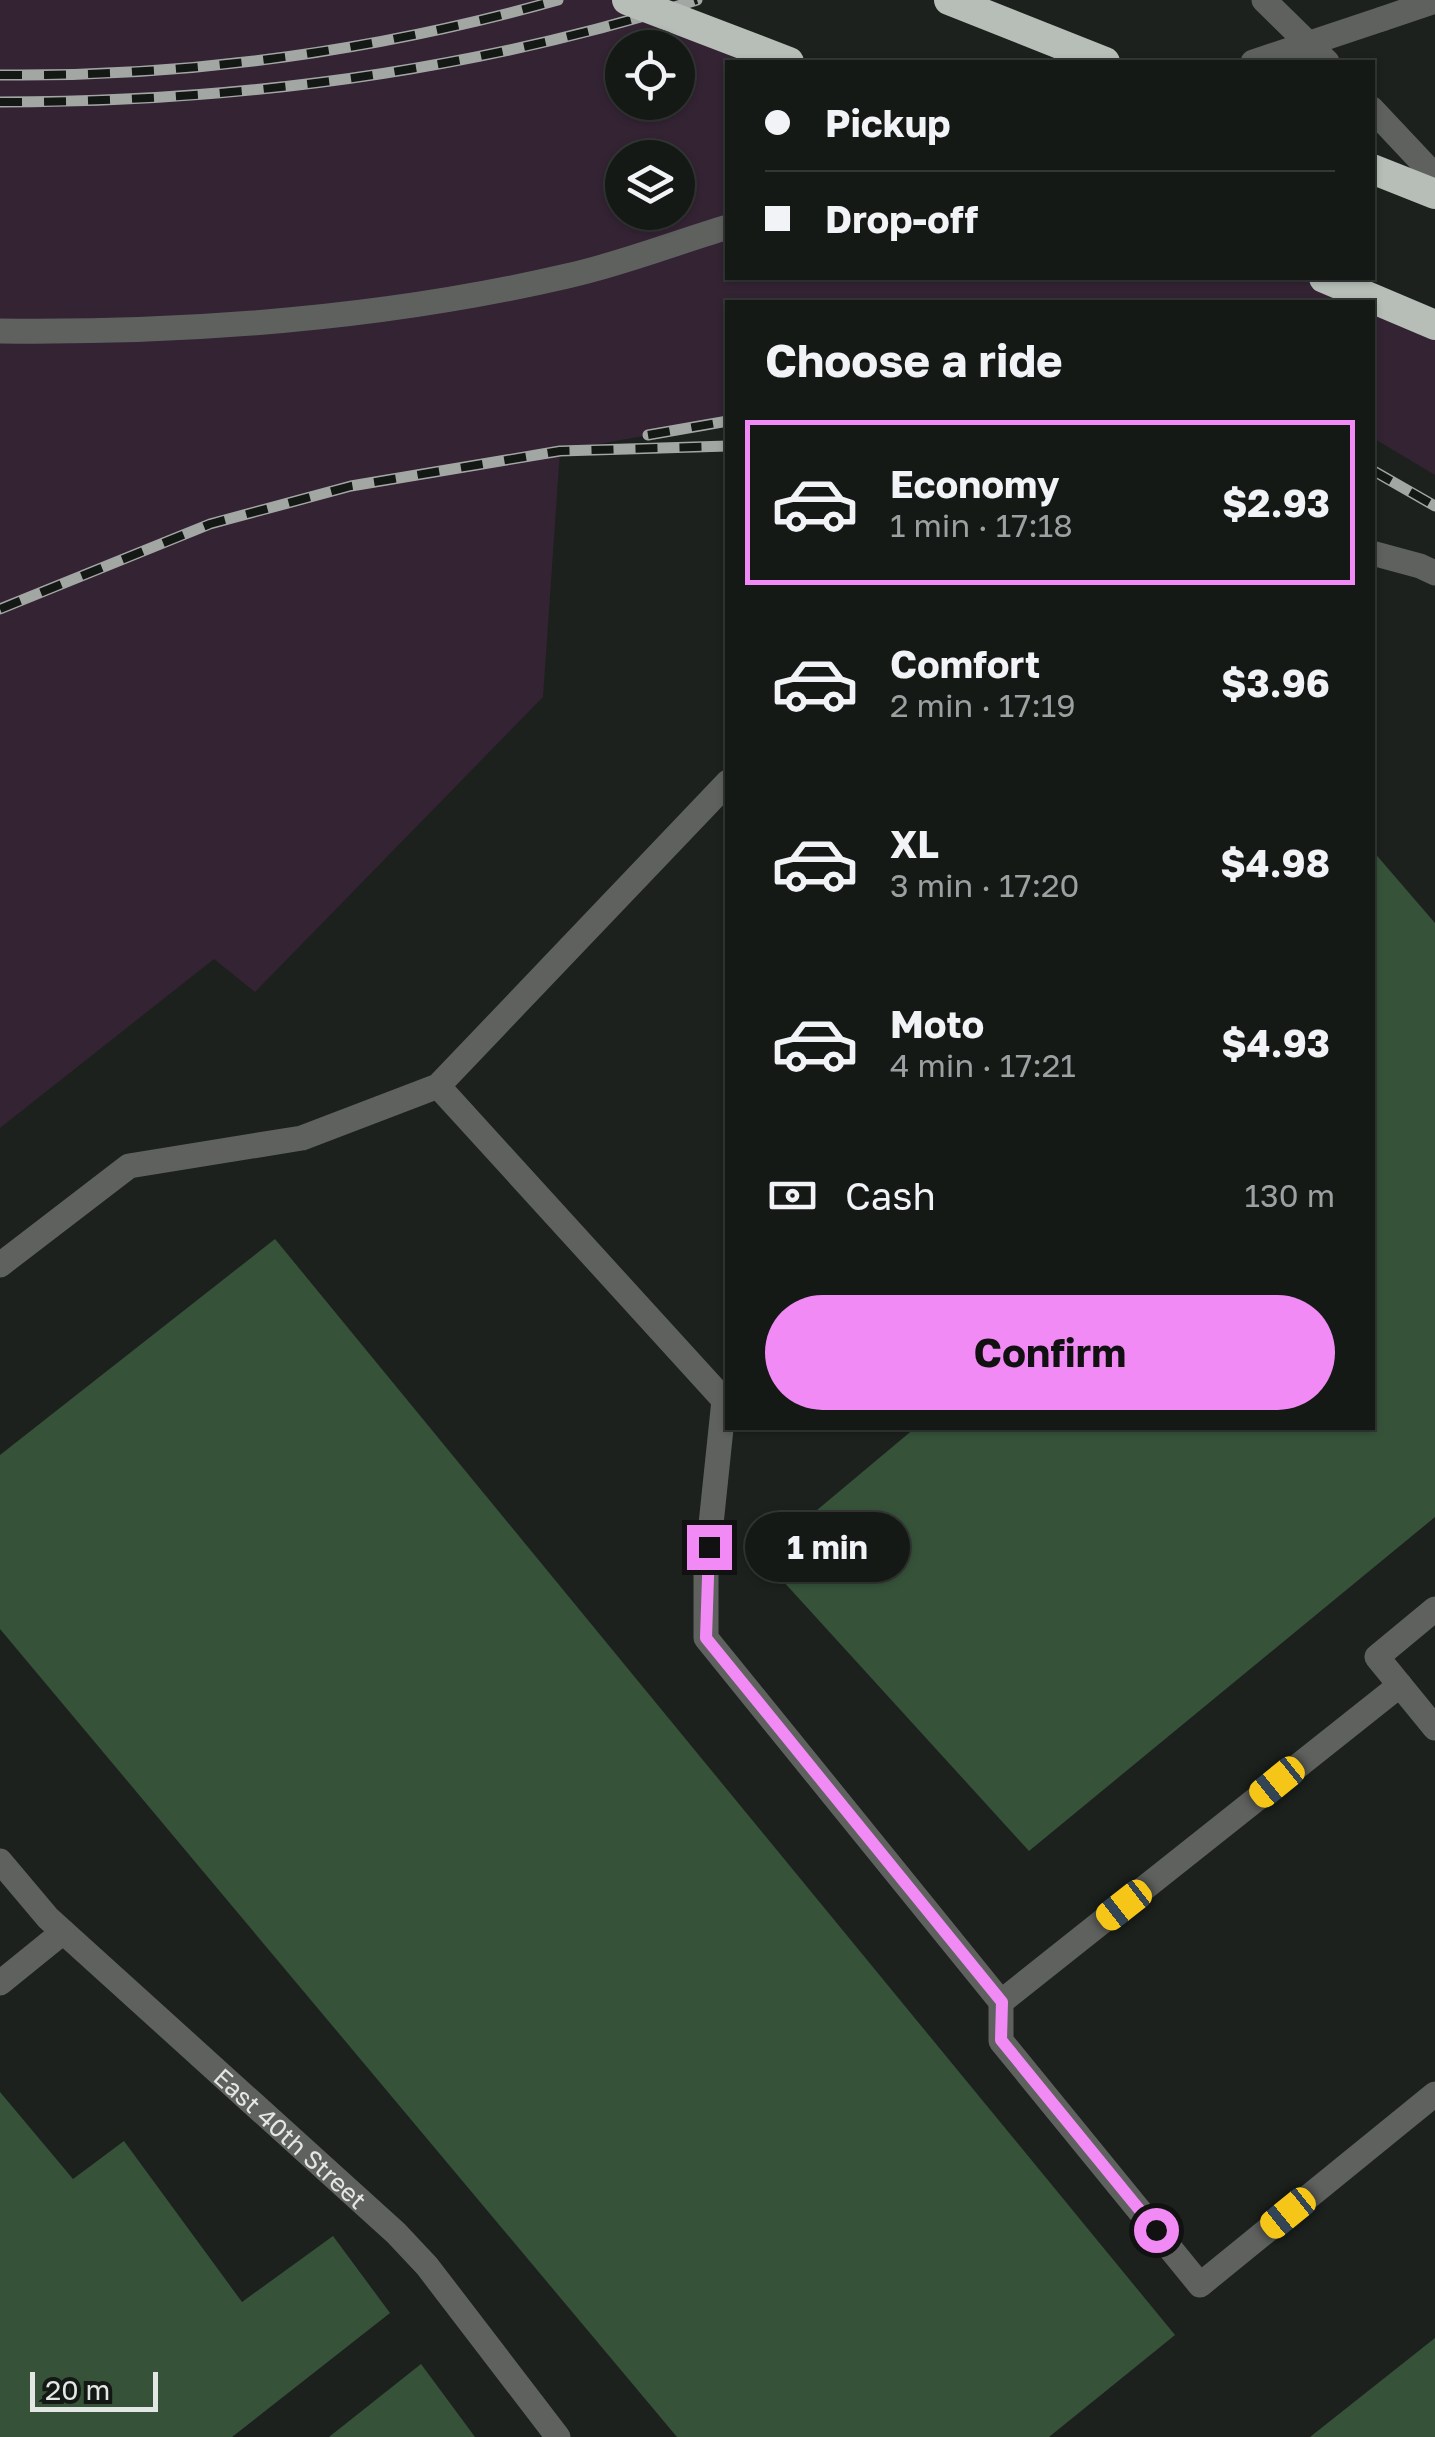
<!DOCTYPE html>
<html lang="en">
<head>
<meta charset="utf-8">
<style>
	body { margin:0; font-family:"Golos Text",sans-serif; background:#222623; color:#f1f3f6; height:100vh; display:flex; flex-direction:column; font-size:38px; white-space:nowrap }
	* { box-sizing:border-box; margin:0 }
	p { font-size:32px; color:#9da0a1 }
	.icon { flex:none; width:55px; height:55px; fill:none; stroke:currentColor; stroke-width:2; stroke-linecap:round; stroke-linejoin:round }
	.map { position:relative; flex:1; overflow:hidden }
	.panel { position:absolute; left:725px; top:300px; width:650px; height:1130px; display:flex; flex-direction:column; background:#151916; border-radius:0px; box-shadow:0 2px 8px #0004,0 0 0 2px #343835 }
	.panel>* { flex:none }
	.hud { position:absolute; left:725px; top:60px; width:650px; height:220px; border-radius:0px; box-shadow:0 2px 8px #0004,0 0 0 2px #343835; display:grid; align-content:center; height:220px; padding:0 40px; background:#151916 }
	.tools { position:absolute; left:605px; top:30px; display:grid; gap:20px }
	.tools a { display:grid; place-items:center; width:90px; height:90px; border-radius:50%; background:#151916; box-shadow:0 2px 8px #0004,0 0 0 2px #343835; font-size:50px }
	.scale { position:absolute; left:30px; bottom:25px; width:128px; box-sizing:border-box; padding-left:10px; border:5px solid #e3e7e4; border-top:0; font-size:28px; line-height:35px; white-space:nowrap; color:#e3e7e4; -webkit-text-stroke:8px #131814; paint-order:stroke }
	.end { position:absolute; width:45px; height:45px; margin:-22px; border:12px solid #f18af4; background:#111; box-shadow:0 0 0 5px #111 }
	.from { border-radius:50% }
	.bubble { position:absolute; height:70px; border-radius:35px; background:#151916; box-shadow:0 2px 8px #0004,0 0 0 2px #343835; font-size:32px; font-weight:700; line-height:70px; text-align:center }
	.car { position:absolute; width:30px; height:60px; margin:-30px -15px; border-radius:12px; box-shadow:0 0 8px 2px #0007; background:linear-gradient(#f5c518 24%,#345 0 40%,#f5c518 0 76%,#345 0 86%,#f5c518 0) }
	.hud b { display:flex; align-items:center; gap:35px; height:95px; font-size:38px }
	.hud b+b { border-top:2px solid #343835 }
	.hud i { width:25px; height:25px; background:#f1f3f6 }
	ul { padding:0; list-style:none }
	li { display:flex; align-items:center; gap:30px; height:165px; margin:0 20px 15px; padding:0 20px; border:5px solid transparent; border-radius:0px }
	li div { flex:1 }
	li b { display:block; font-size:38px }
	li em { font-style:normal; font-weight:700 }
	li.active { border-color:#f18af4 }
	li>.icon { width:90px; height:90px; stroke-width:1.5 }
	h2 { padding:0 40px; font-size:45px; line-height:120px }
	.pay { display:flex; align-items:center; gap:25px; height:110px; padding:0 40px; font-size:38px }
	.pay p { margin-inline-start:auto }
	.button { display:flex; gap:20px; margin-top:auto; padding:20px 40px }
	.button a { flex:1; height:115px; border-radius:60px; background:#f18af4; color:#111; font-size:40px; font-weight:700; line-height:115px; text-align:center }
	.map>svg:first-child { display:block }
	.green { fill:#332333; fill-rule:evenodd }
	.building { fill:#36533a }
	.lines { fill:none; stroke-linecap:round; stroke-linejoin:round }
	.minor { stroke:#5f615f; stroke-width:25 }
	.highway { stroke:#b7beb8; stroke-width:30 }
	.rail-casing { stroke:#a3a7a4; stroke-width:11 }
	.rail { stroke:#131814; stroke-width:8; stroke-dasharray:22; stroke-linecap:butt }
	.minor-bridge { stroke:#5f615f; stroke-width:25 }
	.highway-bridge { stroke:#b7beb8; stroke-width:30 }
	.route { stroke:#f18af4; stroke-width:12 }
	.labels { text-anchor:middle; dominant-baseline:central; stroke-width:8; stroke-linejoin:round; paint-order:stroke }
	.street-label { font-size:25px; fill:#e3e7e4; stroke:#131814 }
</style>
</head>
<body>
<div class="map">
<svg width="1435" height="2437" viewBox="0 0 1435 2437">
	<rect width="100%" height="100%" fill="#1c211d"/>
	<path class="green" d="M0,0h627l162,62h-61v216h596l111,47v150l-62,-37 -1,-136h-644l-1,119 -167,30 -17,246 -288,295 -41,-33 -214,169zM622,48h56v54h-56zM622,158h56v54h-56z"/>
	<g class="building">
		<path d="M1372,850l63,73v594l-406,334 -268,-294 154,-129h457z"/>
		<path d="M275,1239l900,1096 -126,102h-372l-677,-808v-174z"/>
		<path d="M0,2092l73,87 51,-38 118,161 91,-66 57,77 -158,124h-232z"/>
		<path d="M1435,2338v99h-125z"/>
		<path d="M421,2364l54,73h-146z"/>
	</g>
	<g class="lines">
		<g class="minor">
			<path d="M1264,0l63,62"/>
			<path d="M1382,19l53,-18"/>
			<path d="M1372,109l63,67"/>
			<path d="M0,331c190,2 382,-12 567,-55 55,-12 107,-33 161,-49"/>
			<path d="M1372,553l48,13 15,7"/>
			<path d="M438,1086l286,314 -18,172v66l295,364 399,-317"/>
			<path d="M0,1265l129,-99 173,-28 136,-52 290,-304"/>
			<path d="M1435,1609l-58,48 58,71"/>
			<path id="s1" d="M0,1861l48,57 348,315 31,33 131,171"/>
			<path d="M0,1983l63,-51"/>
			<path d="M1001,2002v39l199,244 235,-191"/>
		</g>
		<g class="highway">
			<path d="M949,0l156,62"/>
			<path d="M1372,169l63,25"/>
			<path d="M1324,278l111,47"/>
		</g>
		<defs>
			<g id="rail">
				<path d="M0,75c189,2 376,-24 558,-75"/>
				<path d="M0,102c237,0 471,-30 697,-102"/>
				<path d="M648,435l80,-14"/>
				<path d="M1372,470l63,36"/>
				<path d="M0,609l210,-85 141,-38 209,-35 168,-5"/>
			</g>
		</defs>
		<use href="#rail" class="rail-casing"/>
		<use href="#rail" class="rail"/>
		<path class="minor-bridge" d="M1253,62l129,-43"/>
		<path class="highway-bridge" d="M627,0l162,62"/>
	</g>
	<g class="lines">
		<path class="route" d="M709,1547l-3,91 296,364 -1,38 155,190"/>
	</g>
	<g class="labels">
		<g class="street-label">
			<text stroke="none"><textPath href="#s1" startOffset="402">East 40th Street</textPath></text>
		</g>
	</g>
</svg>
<div class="tools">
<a><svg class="icon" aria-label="locate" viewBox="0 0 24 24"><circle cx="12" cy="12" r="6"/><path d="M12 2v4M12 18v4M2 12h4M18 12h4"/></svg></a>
<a><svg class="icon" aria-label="layers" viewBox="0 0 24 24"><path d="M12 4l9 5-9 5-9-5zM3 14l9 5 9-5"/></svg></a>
</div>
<div class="scale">20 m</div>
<i class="end from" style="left:1156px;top:2230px"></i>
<i class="end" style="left:709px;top:1547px"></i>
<div class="bubble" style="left:745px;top:1512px;width:165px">1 min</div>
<i class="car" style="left:1277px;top:1782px;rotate:231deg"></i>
<i class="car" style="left:1124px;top:1905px;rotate:232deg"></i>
<i class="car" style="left:1288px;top:2213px;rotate:231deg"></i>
<div class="hud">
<b><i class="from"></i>Pickup</b>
<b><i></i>Drop-off</b>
</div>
<section class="panel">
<h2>Choose a ride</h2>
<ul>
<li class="active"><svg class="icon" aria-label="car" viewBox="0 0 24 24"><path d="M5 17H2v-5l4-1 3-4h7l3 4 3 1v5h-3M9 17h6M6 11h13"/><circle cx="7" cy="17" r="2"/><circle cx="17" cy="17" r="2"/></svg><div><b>Economy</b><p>1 min · 17:18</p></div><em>$2.93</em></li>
<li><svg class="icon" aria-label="car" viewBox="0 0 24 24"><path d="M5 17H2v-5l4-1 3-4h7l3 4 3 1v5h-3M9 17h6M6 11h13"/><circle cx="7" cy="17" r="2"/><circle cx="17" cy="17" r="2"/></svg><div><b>Comfort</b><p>2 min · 17:19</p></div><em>$3.96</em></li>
<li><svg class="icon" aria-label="car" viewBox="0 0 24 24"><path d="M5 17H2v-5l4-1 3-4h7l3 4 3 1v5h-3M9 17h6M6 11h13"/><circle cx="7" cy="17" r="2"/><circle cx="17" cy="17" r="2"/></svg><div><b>XL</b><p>3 min · 17:20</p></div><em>$4.98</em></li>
<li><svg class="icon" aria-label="car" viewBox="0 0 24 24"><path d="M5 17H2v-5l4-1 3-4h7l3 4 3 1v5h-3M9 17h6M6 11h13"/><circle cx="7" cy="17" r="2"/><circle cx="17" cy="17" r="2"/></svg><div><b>Moto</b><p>4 min · 17:21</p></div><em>$4.93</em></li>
</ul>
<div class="pay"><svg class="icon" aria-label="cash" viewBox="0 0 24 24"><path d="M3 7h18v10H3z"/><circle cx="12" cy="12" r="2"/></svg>Cash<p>130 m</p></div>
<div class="button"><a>Confirm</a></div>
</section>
</div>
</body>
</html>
